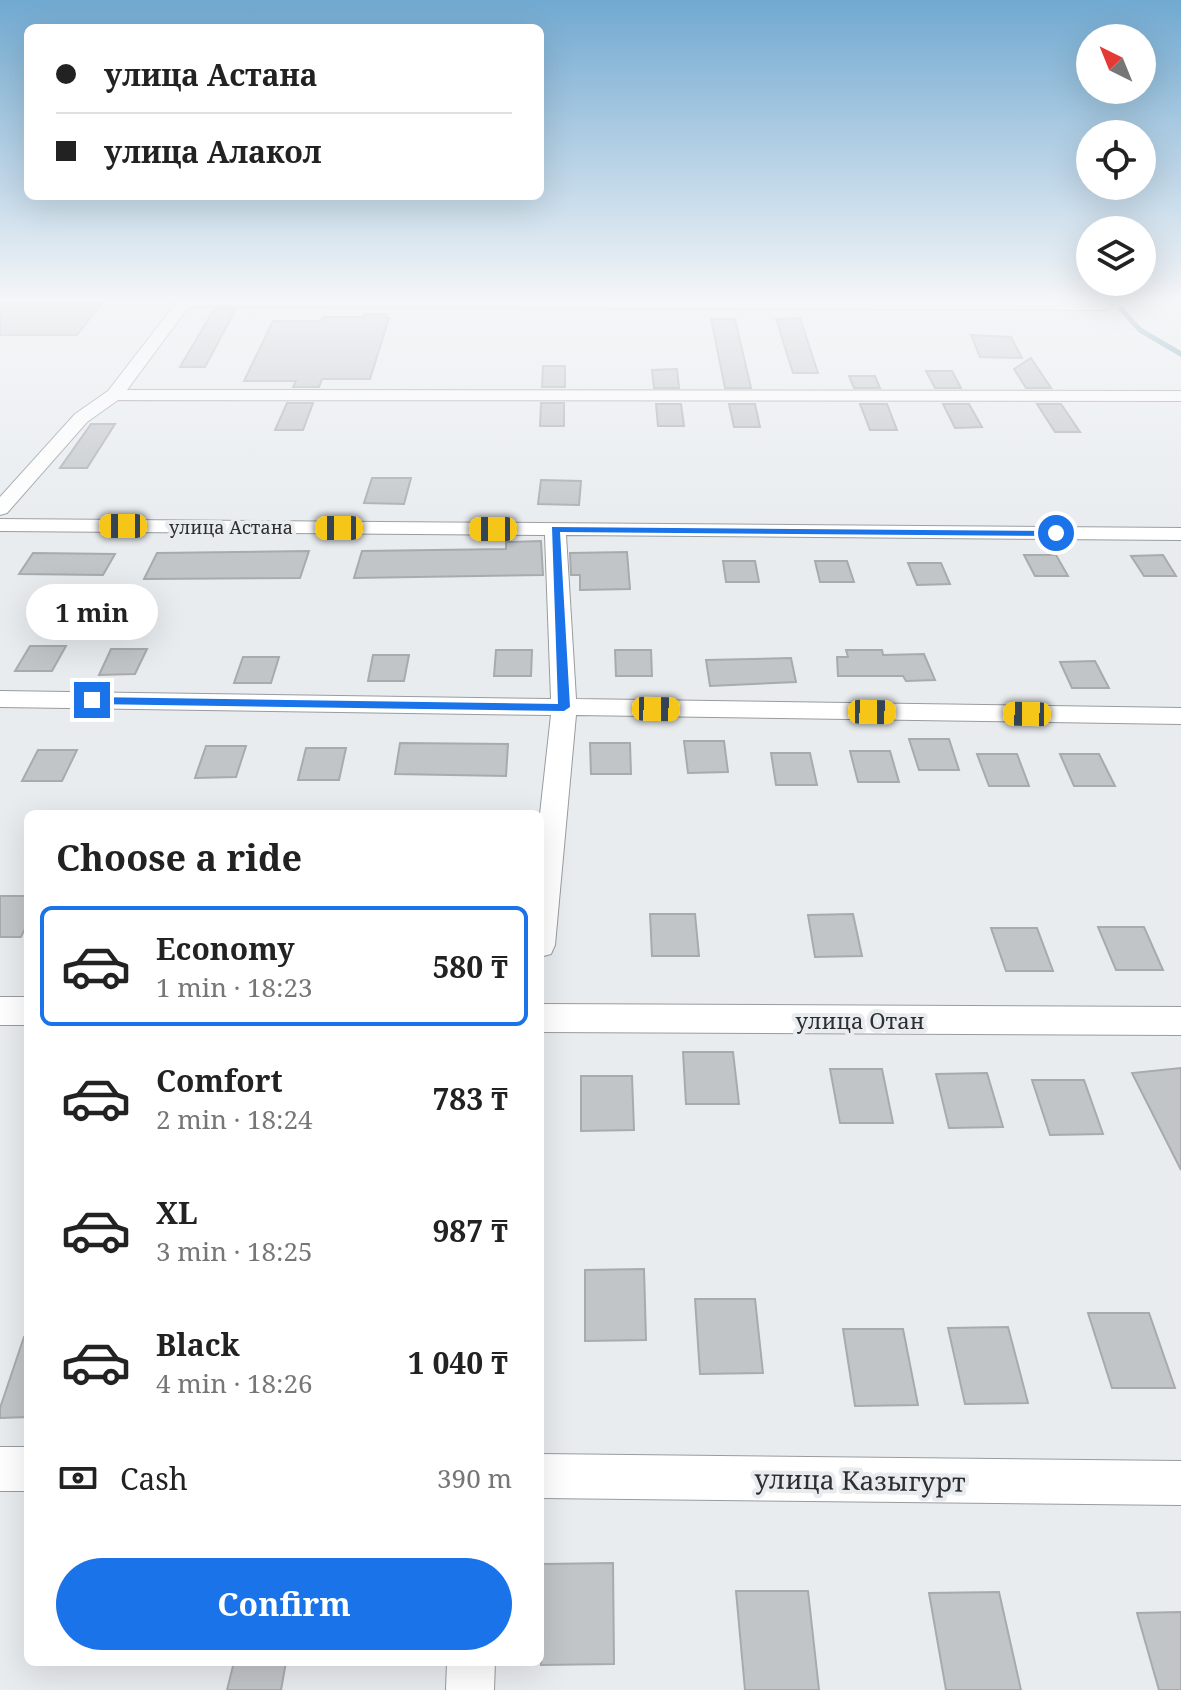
<!DOCTYPE html>
<html lang="en">
<head>
<meta charset="utf-8">
<style>
	body { margin:0; font-family:"Noto Serif",serif; background:#f2f2f2; color:#222; height:100vh; display:flex; flex-direction:column; font-size:30px; white-space:nowrap }
	* { box-sizing:border-box; margin:0 }
	p { font-size:26px; color:#767676 }
	.icon { flex:none; width:44px; height:44px; fill:none; stroke:currentColor; stroke-width:2; stroke-linecap:round; stroke-linejoin:round }
	.map { position:relative; flex:1; overflow:hidden }
	.drawer { position:absolute; left:24px; top:810px; width:520px; height:856px; display:flex; flex-direction:column; background:#fff; border-radius:12px; box-shadow:0 8px 32px #0002 }
	.drawer>* { flex:none }
	.banner { position:absolute; left:24px; top:24px; width:520px; height:176px; border-radius:12px; box-shadow:0 8px 32px #0002; display:grid; align-content:center; height:176px; padding:0 32px; background:#fff }
	.needle { width:52px; rotate:317deg }
	.buttons { position:absolute; left:1076px; top:24px; display:grid; gap:16px }
	.buttons a { display:grid; place-items:center; width:80px; height:80px; border-radius:50%; background:#fff; box-shadow:0 8px 32px #0002; font-size:40px }
	.end { position:absolute; width:36px; height:36px; margin:-18px; border:10px solid #1a73e8; background:#fff; box-shadow:0 0 0 4px #fff }
	.from { border-radius:50% }
	.bubble { position:absolute; height:56px; border-radius:28px; background:#fff; box-shadow:0 8px 32px #0002; font-size:26px; font-weight:700; line-height:56px; text-align:center }
	.car { position:absolute; width:24px; height:48px; margin:-24px -12px; border-radius:10px; box-shadow:0 0 6px 2px #0007; background:linear-gradient(#f5c518 24%,#345 0 40%,#f5c518 0 76%,#345 0 86%,#f5c518 0) }
	.banner b { display:flex; align-items:center; gap:28px; height:76px; font-size:30px }
	.banner b+b { border-top:2px solid #e0e0e0 }
	.banner i { width:20px; height:20px; background:#222 }
	ul { padding:0; list-style:none }
	li { display:flex; align-items:center; gap:24px; height:120px; margin:0 16px 12px; padding:0 16px; border:4px solid transparent; border-radius:12px }
	li div { flex:1 }
	li b { display:block; font-size:30px }
	li em { font-style:normal; font-weight:700 }
	li.selected { border-color:#1a73e8 }
	li>.icon { width:72px; height:72px; stroke-width:1.5 }
	h2 { padding:0 32px; font-size:36px; line-height:96px }
	.pay { display:flex; align-items:center; gap:20px; height:88px; padding:0 32px; font-size:30px }
	.pay p { margin-inline-start:auto }
	.cta { display:flex; gap:16px; margin-top:auto; padding:16px 32px }
	.cta a { flex:1; height:92px; border-radius:48px; background:#1a73e8; color:#fff; font-size:32px; font-weight:700; line-height:92px; text-align:center }
	.map>svg:first-child { display:block }
	.lines { fill:none; stroke-linecap:round; stroke-linejoin:round }
	.stream { stroke:#5f98ac; stroke-width:5 }
	.building { fill:#c1c5c8; stroke:#a7abae; stroke-width:2 }
	.street-casing { stroke:#989c9f; stroke-width:2 }
	.street { fill:#fff; fill-rule:evenodd }
	.route { fill:#1a73e8 }
	.labels { text-anchor:middle; dominant-baseline:central; stroke-width:8; stroke-linejoin:round; paint-order:stroke }
	.far-street-label { font-size:18px; fill:#2d2e30; stroke:#e8ecef }
	.street-label { font-size:22px; fill:#2d2e30; stroke:#e8ecef }
	.near-street-label { font-size:26px; fill:#2d2e30; stroke:#e8ecef }
</style>
</head>
<body>
<div class="map">
<svg width="1181" height="1690" viewBox="0 0 1181 1690">
	<rect width="100%" height="100%" fill="#e8ecef"/>
	<g class="lines">
		<g class="stream">
			<path d="M1111,299l4,4"/>
			<path d="M1121,309l19,21 41,24"/>
		</g>
	</g>
	<g class="building">
		<path d="M0,299h105l-28,36h-77z"/>
		<path d="M214,309h22l-31,58h-25z"/>
		<path d="M364,314h23l-1,4h3l-19,61h-48l-3,8h-26l3,-6h-52l29,-60h48l2,-4h40z"/>
		<path d="M800,318l18,55h-25l-17,-54z"/>
		<path d="M711,319h24l16,69h-26z"/>
		<path d="M971,335l40,2 11,21 -42,-1z"/>
		<path d="M1031,358l20,30h-25l-12,-19z"/>
		<path d="M543,366h22v21h-23z"/>
		<path d="M677,369l2,19h-25l-2,-18z"/>
		<path d="M926,371h26l9,17h-26z"/>
		<path d="M849,376h26l5,12h-26z"/>
		<path d="M287,403h26l-10,27h-28z"/>
		<path d="M541,403h23v23h-24z"/>
		<path d="M656,404h25l3,22h-26z"/>
		<path d="M729,404h26l5,23h-26z"/>
		<path d="M860,404h27l10,26h-27z"/>
		<path d="M943,404h26l13,23 -27,1z"/>
		<path d="M1037,404h24l19,28h-25z"/>
		<path d="M91,424h24l-28,44h-27z"/>
		<path d="M372,478h39l-7,26 -40,-1z"/>
		<path d="M541,480l40,1 -2,24 -41,-1z"/>
		<path d="M541,541l2,34 -189,3 8,-27 144,-2v-7z"/>
		<path d="M309,551l-9,27 -156,1 13,-26z"/>
		<path d="M627,552l3,37 -50,1v-15h-9l-1,-22z"/>
		<path d="M33,553l82,1 -12,21 -84,-1z"/>
		<path d="M1024,555h32l12,21h-33z"/>
		<path d="M1163,555l13,21h-32l-13,-20z"/>
		<path d="M723,561h32l4,21h-33z"/>
		<path d="M815,561h32l7,21h-34z"/>
		<path d="M908,563h33l9,21 -33,1z"/>
		<path d="M30,646h36l-14,25h-37z"/>
		<path d="M111,649h36l-12,25 -36,1z"/>
		<path d="M496,650h36l-1,26h-37z"/>
		<path d="M615,650h36l1,26h-36z"/>
		<path d="M846,650h36l1,5 41,-1 11,26 -29,1 -3,-5h-65l-1,-19h11z"/>
		<path d="M373,655h36l-5,26h-36z"/>
		<path d="M243,657h36l-8,26h-37z"/>
		<path d="M791,658l5,24 -86,4 -4,-26z"/>
		<path d="M1095,661l14,27h-37l-12,-26z"/>
		<path d="M909,739h40l10,31h-40z"/>
		<path d="M684,741h40l4,31 -40,1z"/>
		<path d="M400,743l108,1 -2,32 -111,-2z"/>
		<path d="M590,743h40l1,31h-40z"/>
		<path d="M206,746h40l-10,31 -41,1z"/>
		<path d="M306,748h40l-7,32h-41z"/>
		<path d="M38,750h39l-15,31h-40z"/>
		<path d="M850,751h40l9,31h-41z"/>
		<path d="M771,753h39l7,32h-41z"/>
		<path d="M977,754h40l12,32h-40z"/>
		<path d="M1060,754h39l16,32h-41z"/>
		<path d="M0,896h28v26l-7,15h-21z"/>
		<path d="M650,914h45l4,42h-47z"/>
		<path d="M853,914l9,42 -47,1 -7,-42z"/>
		<path d="M1098,927h46l19,43h-47z"/>
		<path d="M991,928h46l16,43h-47z"/>
		<path d="M683,1052h50l6,52h-53z"/>
		<path d="M1181,1068v102l-49,-97z"/>
		<path d="M830,1069h52l11,54h-53z"/>
		<path d="M987,1073l16,54 -54,1 -13,-54z"/>
		<path d="M581,1076h51l2,54 -53,1z"/>
		<path d="M1032,1080h52l19,54 -53,1z"/>
		<path d="M644,1269l2,71 -61,1v-71z"/>
		<path d="M695,1299h60l8,74 -63,1z"/>
		<path d="M1088,1313h61l26,75h-63z"/>
		<path d="M1008,1327l20,76 -63,1 -17,-76z"/>
		<path d="M843,1329h60l15,76 -63,1z"/>
		<path d="M24,1337l4,1v79l-28,1v-10z"/>
		<path d="M613,1563l1,101 -73,1 2,-101z"/>
		<path d="M736,1591h72l11,99h-74z"/>
		<path d="M999,1592l22,98h-75l-17,-97z"/>
		<path d="M1181,1612v78h-22l-22,-77z"/>
		<path d="M234,1662h52l-5,28h-54z"/>
	</g>
	<g class="lines">
		<defs>
			<g id="street">
				<path d="M179,299l925,3 7,4 -7,4 -915,-4 -62,84 1054,1v10l-1063,-1 -31,22 -80,91 -7,2v-18l75,-83 33,-23z"/>
				<path d="M0,519l1181,9v12l-615,-5 10,164 605,9v16l-605,-9 -21,230 -4,9 -11,3v-143l11,-99 -551,-8v-16l551,8 -6,-164 -545,-4z"/>
				<rect x="0" y="997" width="28" height="28"/>
				<path d="M540,1004l641,3v28l-641,-3z"/>
				<rect x="0" y="1447" width="28" height="44"/>
				<path d="M540,1454l641,7v44l-641,-7z"/>
				<path d="M447,1662h48l-1,28h-48z"/>
			</g>
		</defs>
		<use href="#street" class="street-casing"/>
		<use href="#street" class="street"/>
	</g>
	<linearGradient id="sky" x2="0" y2="1"><stop stop-color="#71a9d0"/><stop offset="0.56" stop-color="#f5f6f8"/><stop offset="1" stop-color="#f5f6f8" stop-opacity="0"/></linearGradient>
	<rect width="1181" height="536" fill="url(#sky)"/>
	<path class="route" d="M552,527l504,4 5,2 -5,3 -496,-4 10,175 -6,4 -472,-7 -6,-4 6,-3 466,7z"/>
	<g class="labels">
		<g class="far-street-label">
			<text x="231" y="527">улица Астана</text>
		</g>
		<g class="street-label">
			<text x="860" y="1020">улица Отан</text>
		</g>
		<g class="near-street-label">
			<text transform="translate(860 1480) rotate(1)">улица Казыгурт</text>
		</g>
	</g>
</svg>
<div class="buttons">
<a><svg class="needle" viewBox="-14 -14 28 28"><path d="M0-13l5 13h-10z" fill="#e53935"/><path d="M0 13l5-13h-10z" fill="#767676"/></svg></a>
<a><svg class="icon" aria-label="locate" viewBox="0 0 24 24"><circle cx="12" cy="12" r="6"/><path d="M12 2v4M12 18v4M2 12h4M18 12h4"/></svg></a>
<a><svg class="icon" aria-label="layers" viewBox="0 0 24 24"><path d="M12 4l9 5-9 5-9-5zM3 14l9 5 9-5"/></svg></a>
</div>
<i class="end from" style="left:1056px;top:533px"></i>
<i class="end" style="left:92px;top:700px"></i>
<div class="bubble" style="left:26px;top:584px;width:132px">1 min</div>
<i class="car" style="left:123px;top:526px;rotate:270deg"></i>
<i class="car" style="left:339px;top:528px;rotate:270deg"></i>
<i class="car" style="left:493px;top:529px;rotate:270deg"></i>
<i class="car" style="left:656px;top:709px;rotate:91deg"></i>
<i class="car" style="left:872px;top:712px;rotate:91deg"></i>
<i class="car" style="left:1027px;top:714px;rotate:271deg"></i>
<div class="banner">
<b><i class="from"></i>улица Астана</b>
<b><i></i>улица Алакол</b>
</div>
<section class="drawer">
<h2>Choose a ride</h2>
<ul>
<li class="selected"><svg class="icon" aria-label="car" viewBox="0 0 24 24"><path d="M5 17H2v-5l4-1 3-4h7l3 4 3 1v5h-3M9 17h6M6 11h13"/><circle cx="7" cy="17" r="2"/><circle cx="17" cy="17" r="2"/></svg><div><b>Economy</b><p>1 min · 18:23</p></div><em>580 ₸</em></li>
<li><svg class="icon" aria-label="car" viewBox="0 0 24 24"><path d="M5 17H2v-5l4-1 3-4h7l3 4 3 1v5h-3M9 17h6M6 11h13"/><circle cx="7" cy="17" r="2"/><circle cx="17" cy="17" r="2"/></svg><div><b>Comfort</b><p>2 min · 18:24</p></div><em>783 ₸</em></li>
<li><svg class="icon" aria-label="car" viewBox="0 0 24 24"><path d="M5 17H2v-5l4-1 3-4h7l3 4 3 1v5h-3M9 17h6M6 11h13"/><circle cx="7" cy="17" r="2"/><circle cx="17" cy="17" r="2"/></svg><div><b>XL</b><p>3 min · 18:25</p></div><em>987 ₸</em></li>
<li><svg class="icon" aria-label="car" viewBox="0 0 24 24"><path d="M5 17H2v-5l4-1 3-4h7l3 4 3 1v5h-3M9 17h6M6 11h13"/><circle cx="7" cy="17" r="2"/><circle cx="17" cy="17" r="2"/></svg><div><b>Black</b><p>4 min · 18:26</p></div><em>1 040 ₸</em></li>
</ul>
<div class="pay"><svg class="icon" aria-label="cash" viewBox="0 0 24 24"><path d="M3 7h18v10H3z"/><circle cx="12" cy="12" r="2"/></svg>Cash<p>390 m</p></div>
<div class="cta"><a>Confirm</a></div>
</section>
</div>
</body>
</html>
